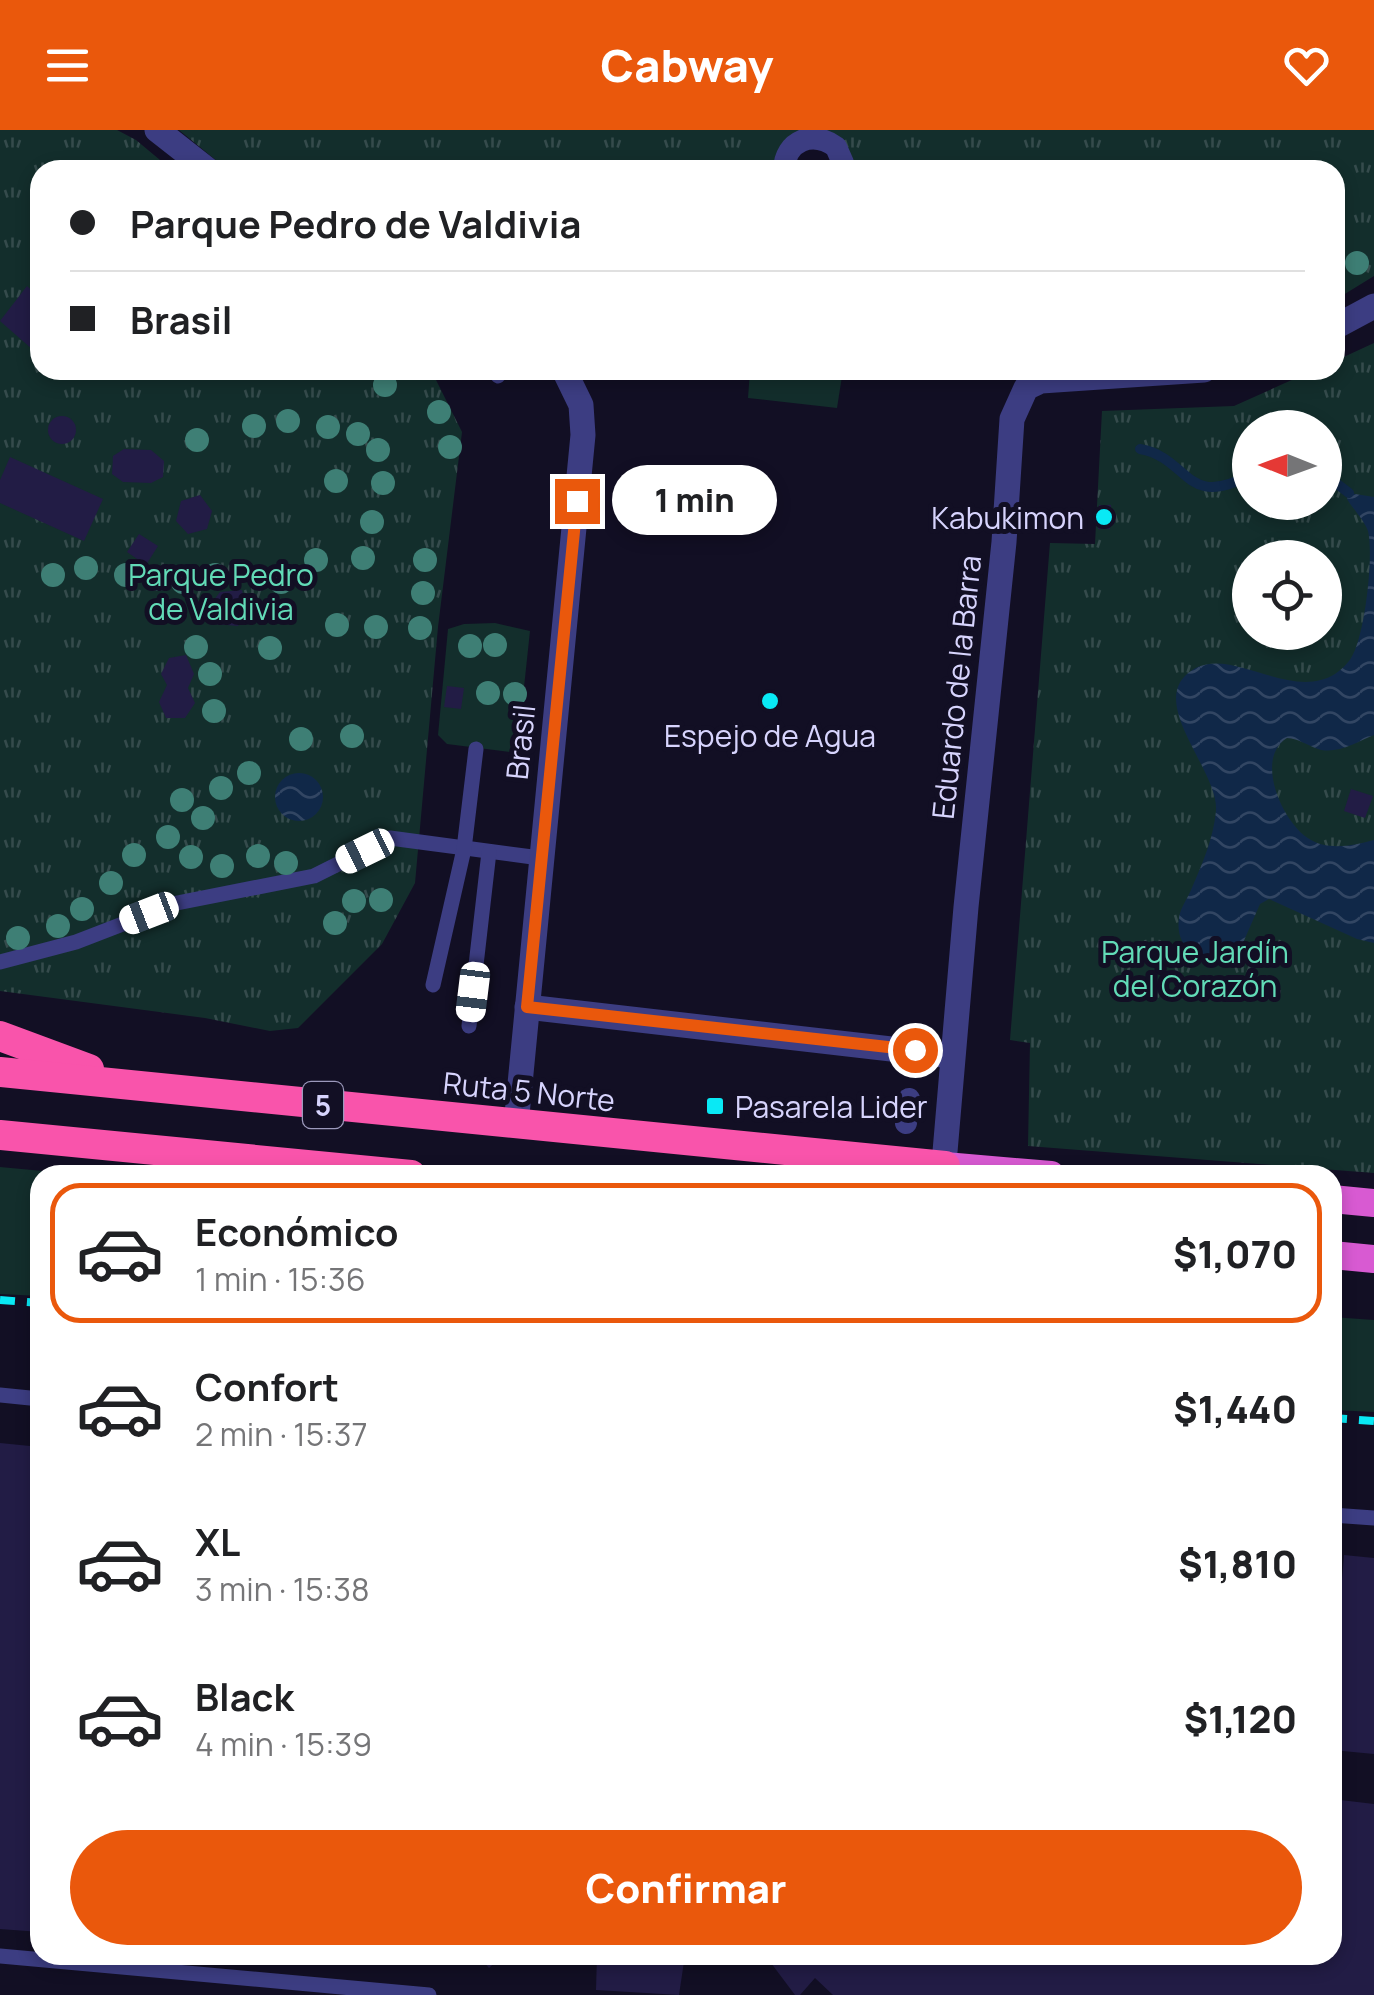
<!DOCTYPE html>
<html lang="es">
<head>
<meta charset="utf-8">
<style>
	body { margin:0; font-family:Manrope,sans-serif; background:#f2f2f2; color:#202124; height:100vh; display:flex; flex-direction:column; font-size:38px; white-space:nowrap }
	* { box-sizing:border-box; margin:0 }
	p { font-size:32px; color:#757577 }
	.icon { flex:none; width:55px; height:55px; fill:none; stroke:currentColor; stroke-width:2; stroke-linecap:round; stroke-linejoin:round }
	.map { position:relative; flex:1; overflow:hidden }
	.drawer { position:absolute; left:30px; top:1035px; width:1312px; height:800px; display:flex; flex-direction:column; background:#fff; border-radius:30px; box-shadow:0 5px 15px #0003 }
	.drawer>* { flex:none }
	.banner { position:absolute; left:30px; top:30px; width:1315px; height:220px; border-radius:30px; box-shadow:0 5px 15px #0003; display:grid; align-content:center; height:220px; padding:0 40px; background:#fff }
	.needle { width:65px; rotate:271deg }
	.buttons { position:absolute; left:1232px; top:280px; display:grid; gap:20px }
	.buttons a { display:grid; place-items:center; width:110px; height:110px; border-radius:50%; background:#fff; box-shadow:0 5px 15px #0003; font-size:50px }
	.end { position:absolute; width:45px; height:45px; margin:-22px; border:12px solid #ea580c; background:#fff; box-shadow:0 0 0 5px #fff }
	.from { border-radius:50% }
	.bubble { position:absolute; height:70px; border-radius:35px; background:#fff; box-shadow:0 5px 15px #0003; font-size:32px; font-weight:800; line-height:70px; text-align:center }
	.car { position:absolute; width:30px; height:60px; margin:-30px -15px; border-radius:12px; box-shadow:0 0 8px 2px #0007; background:linear-gradient(#fff 24%,#345 0 40%,#fff 0 76%,#345 0 86%,#fff 0) }
	.banner b { display:flex; align-items:center; gap:35px; height:95px; font-size:38px }
	.banner b+b { border-top:2px solid #e0e0e0 }
	.banner i { width:25px; height:25px; background:#202124 }
	ul { padding:18px 0 0; list-style:none }
	li { display:flex; align-items:center; gap:30px; height:140px; margin:0 20px 15px; padding:0 20px; border:5px solid transparent; border-radius:30px }
	li div { flex:1 }
	li b { display:block; font-size:38px }
	li em { font-style:normal; font-weight:800 }
	li.selected { border-color:#ea580c }
	li>.icon { width:90px; height:90px; stroke-width:1.5 }
	.action { display:flex; gap:20px; margin-top:auto; padding:20px 40px }
	.action a { flex:1; height:115px; border-radius:60px; background:#ea580c; color:#fff; font-size:40px; font-weight:800; line-height:115px; text-align:center }
	header { display:flex; justify-content:space-between; align-items:center; height:130px; padding:0 40px; background:#ea580c; color:#fff; font-size:45px; font-weight:800 }
	.map>svg:first-child { display:block }
	.grass { fill:#132e2c }
	.park { fill:url(#park-tufts); fill-rule:evenodd }
	.water { fill:url(#water-waves) }
	.lines { fill:none; stroke-linecap:round; stroke-linejoin:round }
	.stream { stroke:#102848; stroke-width:10 }
	.building { fill:#221c45 }
	.service { stroke:#3c3d82; stroke-width:15 }
	.pedestrian { stroke:#3c3d82; stroke-width:22 }
	.minor { stroke:#3c3d82; stroke-width:25 }
	.tertiary { stroke:#3c3d82; stroke-width:25 }
	.trunk { stroke:#d85ad2; stroke-width:28 }
	.motorway { stroke:#f954ab; stroke-width:30 }
	.rail { stroke:#09e9f5; stroke-width:8; stroke-dasharray:15 12; stroke-linecap:butt }
	.tree { fill:#3e7f75 }
	.route { stroke:#ea580c; stroke-width:12 }
	.poi-dot { fill:#09e9f5; stroke:#120f24; stroke-width:4 }
	.labels { text-anchor:middle; dominant-baseline:central; stroke-width:10; stroke-linejoin:round; paint-order:stroke }
	.shield { fill:#120f24; stroke:#9c99bc; stroke-width:2.5 }
	.shield-label { font-size:28px; font-weight:bold; fill:#d7d4fd }
	.poi-label { font-size:30px; fill:#d7d4fd; stroke:#120f24; text-anchor:end }
	.park-label { font-size:30px; fill:#62dbb7; stroke:#120f24 }
	.street-label { font-size:30px; fill:#d7d4fd; stroke:#120f24 }
</style>
</head>
<body>
<header><svg class="icon" aria-label="menu" viewBox="0 0 24 24"><path d="M4 6h16M4 12h16M4 18h16"/></svg>Cabway<svg class="icon" aria-label="heart" viewBox="0 0 24 24"><path d="M12 20l-8-8c-3-5 5-10 8-4 3-6 11-1 8 4z"/></svg></header>
<div class="map">
<svg width="1374" height="1865" viewBox="0 0 1374 1865">
	<defs>
		<pattern id="park-tufts" width="24" height="20" patternUnits="userSpaceOnUse" patternTransform="scale(2.5)"><rect width="24" height="20" fill="#132e2c"/><path d="M3 7l-1-3M5 7V3M7 7l1-3M15 17l-1-3M17 17v-4M19 17l1-3" fill="none" stroke="#354b4c"/></pattern>
		<pattern id="water-waves" width="16" height="10" patternUnits="userSpaceOnUse" patternTransform="scale(2.5)"><rect width="16" height="10" fill="#102848"/><path d="M0 5q4-4 8 0t8 0" fill="none" stroke="#324663"/></pattern>
	</defs>
	<rect width="100%" height="100%" fill="#120f24"/>
	<g class="grass">
		<path d="M750,240h93l-6,38 -89,-10z"/>
		<path d="M495,493l35,8 -13,122 -70,-9 -9,-9 10,-106 16,-5z"/>
		<path d="M0,1037l86,8h-46v121l-40,-2z"/>
		<path d="M1332,1187l42,3v92l-41,-2z"/>
	</g>
	<g class="park">
		<path d="M0,0h117l19,10 36,30h-132v200h391l31,62 -24,195 -23,256 -33,61 -84,84 -28,3 -65,-13 -205,-27z"/>
		<path d="M179,0h1195v146l-39,24v-130h-492l-29,-33 -30,33h-556z"/>
		<path d="M1374,213v830l-346,-27 2,-103 -20,-3 40,-497 45,1 7,-133 132,-5 80,-36h21v-9zM1250,298h75v74h-75zM1250,428h75v74h-75z"/>
	</g>
	<g class="water">
		<path d="M1349,363l25,4v238c-17,7 -38,20 -56,14 -11,-4 -19,-10 -31,-11 -34,21 -3,88 24,102 19,11 44,5 63,0v103l-17,-4 -88,-40 -9,5 -21,48 -22,13c-22,-6 -42,-19 -38,-47 1,-9 8,-19 12,-28 11,-26 22,-50 25,-79 3,-38 -62,-101 -32,-134 38,-41 102,27 151,-3 5,-3 14,-12 16,-16 14,-21 23,-104 17,-127 -4,-11 -15,-22 -21,-32z"/>
		<circle cx="299" cy="667" r="24"/>
	</g>
	<g class="lines">
		<g class="stream">
			<path d="M1140,319c50,9 44,61 110,26"/>
			<path d="M1325,349l7,1 17,13"/>
		</g>
	</g>
	<g class="building">
		<path d="M27,156l13,12v58l-40,-35z"/>
		<circle cx="62" cy="300" r="14"/>
		<path d="M124,319l27,1 13,11 -1,16 -12,6 -28,-1 -11,-8 1,-18z"/>
		<path d="M10,327l93,42 -19,42 -84,-38v-23z"/>
		<path d="M200,365l12,16 -5,18 -19,5 -12,-13 5,-20z"/>
		<path d="M1099,375h12l-1,24h-12z"/>
		<path d="M139,404l19,12 -12,19 -19,-13z"/>
		<path d="M242,460l5,22 -9,14 -23,-2 -4,-20 9,-12z"/>
		<path d="M186,525l8,19 -6,14 7,15 -10,15h-19l-7,-16 8,-17 -6,-11 8,-16z"/>
		<path d="M447,556l17,2 -3,21 -17,-2z"/>
		<path d="M1351,659l22,7 -8,22 -21,-7z"/>
		<path d="M0,1313l40,4v485l-40,-3z"/>
		<path d="M1344,1425l30,3v196l-42,-4v-146l8,1z"/>
		<path d="M1332,1669l42,5v191h-541l-18,-17 -15,17h-5l-30,-40h567z"/>
		<path d="M478,1825h25l-14,13z"/>
		<path d="M597,1825h88l-6,40 -83,-5z"/>
	</g>
	<g class="lines">
		<g class="service">
			<path d="M498,246l1,-6"/>
			<path d="M0,832l76,-20 101,-39 137,-27 76,-38 150,20"/>
			<path d="M433,855l31,-136 12,-100"/>
			<path d="M469,896l20,-174"/>
			<path d="M0,1265l40,4"/>
			<path d="M1332,1385l42,3"/>
			<path d="M0,1826l429,39"/>
		</g>
		<g class="pedestrian">
			<path d="M784,40c1,-30 29,-40 52,-23l7,16v7"/>
			<path d="M906,993l3,-24"/>
		</g>
		<path class="minor" d="M527,877l425,49"/>
		<g class="tertiary">
			<path d="M157,0l51,40"/>
			<path d="M1335,197l39,-21"/>
			<path d="M516,995l67,-690 -2,-30 -17,-35"/>
			<path d="M943,1045l23,-268 38,-365 8,-123 14,-31 15,-7 163,-11"/>
		</g>
		<g class="trunk">
			<path d="M945,1036l106,9"/>
			<path d="M1332,1069l42,4"/>
			<path d="M1332,1125l42,4"/>
		</g>
		<g class="motorway">
			<path d="M0,906l89,33"/>
			<path d="M0,942l945,94"/>
			<path d="M0,1005l411,40"/>
		</g>
		<g class="rail">
			<path d="M0,1170l40,3"/>
			<path d="M1332,1288l42,3"/>
		</g>
	</g>
	<g class="tree">
		<circle cx="1357" cy="133" r="12"/>
		<circle cx="385" cy="255" r="12"/>
		<circle cx="439" cy="282" r="12"/>
		<circle cx="288" cy="291" r="12"/>
		<circle cx="254" cy="296" r="12"/>
		<circle cx="328" cy="297" r="12"/>
		<circle cx="358" cy="304" r="12"/>
		<circle cx="197" cy="310" r="12"/>
		<circle cx="450" cy="317" r="12"/>
		<circle cx="378" cy="320" r="12"/>
		<circle cx="336" cy="351" r="12"/>
		<circle cx="383" cy="353" r="12"/>
		<circle cx="372" cy="392" r="12"/>
		<circle cx="363" cy="428" r="12"/>
		<circle cx="316" cy="430" r="12"/>
		<circle cx="425" cy="430" r="12"/>
		<circle cx="86" cy="438" r="12"/>
		<circle cx="53" cy="445" r="12"/>
		<circle cx="126" cy="445" r="12"/>
		<circle cx="215" cy="445" r="12"/>
		<circle cx="158" cy="449" r="12"/>
		<circle cx="183" cy="452" r="12"/>
		<circle cx="281" cy="452" r="12"/>
		<circle cx="423" cy="463" r="12"/>
		<circle cx="337" cy="495" r="12"/>
		<circle cx="376" cy="497" r="12"/>
		<circle cx="420" cy="498" r="12"/>
		<circle cx="495" cy="515" r="12"/>
		<circle cx="470" cy="516" r="12"/>
		<circle cx="196" cy="517" r="12"/>
		<circle cx="270" cy="518" r="12"/>
		<circle cx="210" cy="544" r="12"/>
		<circle cx="488" cy="563" r="12"/>
		<circle cx="515" cy="564" r="12"/>
		<circle cx="214" cy="581" r="12"/>
		<circle cx="352" cy="606" r="12"/>
		<circle cx="301" cy="609" r="12"/>
		<circle cx="249" cy="643" r="12"/>
		<circle cx="221" cy="658" r="12"/>
		<circle cx="182" cy="670" r="12"/>
		<circle cx="203" cy="688" r="12"/>
		<circle cx="168" cy="707" r="12"/>
		<circle cx="134" cy="725" r="12"/>
		<circle cx="258" cy="726" r="12"/>
		<circle cx="191" cy="727" r="12"/>
		<circle cx="286" cy="733" r="12"/>
		<circle cx="222" cy="736" r="12"/>
		<circle cx="111" cy="753" r="12"/>
		<circle cx="381" cy="770" r="12"/>
		<circle cx="354" cy="771" r="12"/>
		<circle cx="82" cy="779" r="12"/>
		<circle cx="335" cy="793" r="12"/>
		<circle cx="58" cy="796" r="12"/>
		<circle cx="18" cy="808" r="12"/>
	</g>
	<g class="lines">
		<path class="route" d="M577,371l-50,506 388,43"/>
	</g>
	<g class="poi-dot">
		<circle cx="1104" cy="387" r="10"/>
		<circle cx="770" cy="571" r="10"/>
		<rect x="705" y="966" width="20" height="20" rx="5"/>
	</g>
	<g class="labels">
		<rect class="shield" x="303" y="952" width="40" height="46" rx="8"/>
		<g class="shield-label">
			<text x="323" y="975">5</text>
		</g>
		<g class="poi-label">
			<text x="1084" y="387">Kabukimon</text>
			<text x="770" y="605" text-anchor="middle">Espejo de Agua</text>
			<text x="735" y="976" text-anchor="start">Pasarela Lider</text>
		</g>
		<g class="park-label">
			<text x="221" y="444">Parque Pedro<tspan x="221" dy="34">de Valdivia</tspan></text>
			<text x="1195" y="821">Parque Jardín<tspan x="1195" dy="34">del Corazón</tspan></text>
		</g>
		<g class="street-label">
			<text transform="translate(956 557) rotate(-84)">Eduardo de la Barra</text>
			<text transform="translate(520 612) rotate(-84)">Brasil</text>
			<text transform="translate(529 961) rotate(6)">Ruta 5 Norte</text>
		</g>
	</g>
</svg>
<div class="buttons">
<a><svg class="needle" viewBox="-14 -14 28 28"><path d="M0-13l5 13h-10z" fill="#e53935"/><path d="M0 13l5-13h-10z" fill="#757577"/></svg></a>
<a><svg class="icon" aria-label="locate" viewBox="0 0 24 24"><circle cx="12" cy="12" r="6"/><path d="M12 2v4M12 18v4M2 12h4M18 12h4"/></svg></a>
</div>
<i class="end from" style="left:915px;top:920px"></i>
<i class="end" style="left:577px;top:371px"></i>
<div class="bubble" style="left:612px;top:335px;width:165px">1 min</div>
<i class="car" style="left:365px;top:721px;rotate:244deg"></i>
<i class="car" style="left:149px;top:783px;rotate:249deg"></i>
<i class="car" style="left:473px;top:862px;rotate:187deg"></i>
<div class="banner">
<b><i class="from"></i>Parque Pedro de Valdivia</b>
<b><i></i>Brasil</b>
</div>
<section class="drawer">
<ul>
<li class="selected"><svg class="icon" aria-label="car" viewBox="0 0 24 24"><path d="M5 17H2v-5l4-1 3-4h7l3 4 3 1v5h-3M9 17h6M6 11h13"/><circle cx="7" cy="17" r="2"/><circle cx="17" cy="17" r="2"/></svg><div><b>Económico</b><p>1 min · 15:36</p></div><em>$1,070</em></li>
<li><svg class="icon" aria-label="car" viewBox="0 0 24 24"><path d="M5 17H2v-5l4-1 3-4h7l3 4 3 1v5h-3M9 17h6M6 11h13"/><circle cx="7" cy="17" r="2"/><circle cx="17" cy="17" r="2"/></svg><div><b>Confort</b><p>2 min · 15:37</p></div><em>$1,440</em></li>
<li><svg class="icon" aria-label="car" viewBox="0 0 24 24"><path d="M5 17H2v-5l4-1 3-4h7l3 4 3 1v5h-3M9 17h6M6 11h13"/><circle cx="7" cy="17" r="2"/><circle cx="17" cy="17" r="2"/></svg><div><b>XL</b><p>3 min · 15:38</p></div><em>$1,810</em></li>
<li><svg class="icon" aria-label="car" viewBox="0 0 24 24"><path d="M5 17H2v-5l4-1 3-4h7l3 4 3 1v5h-3M9 17h6M6 11h13"/><circle cx="7" cy="17" r="2"/><circle cx="17" cy="17" r="2"/></svg><div><b>Black</b><p>4 min · 15:39</p></div><em>$1,120</em></li>
</ul>
<div class="action"><a>Confirmar</a></div>
</section>
</div>
</body>
</html>
